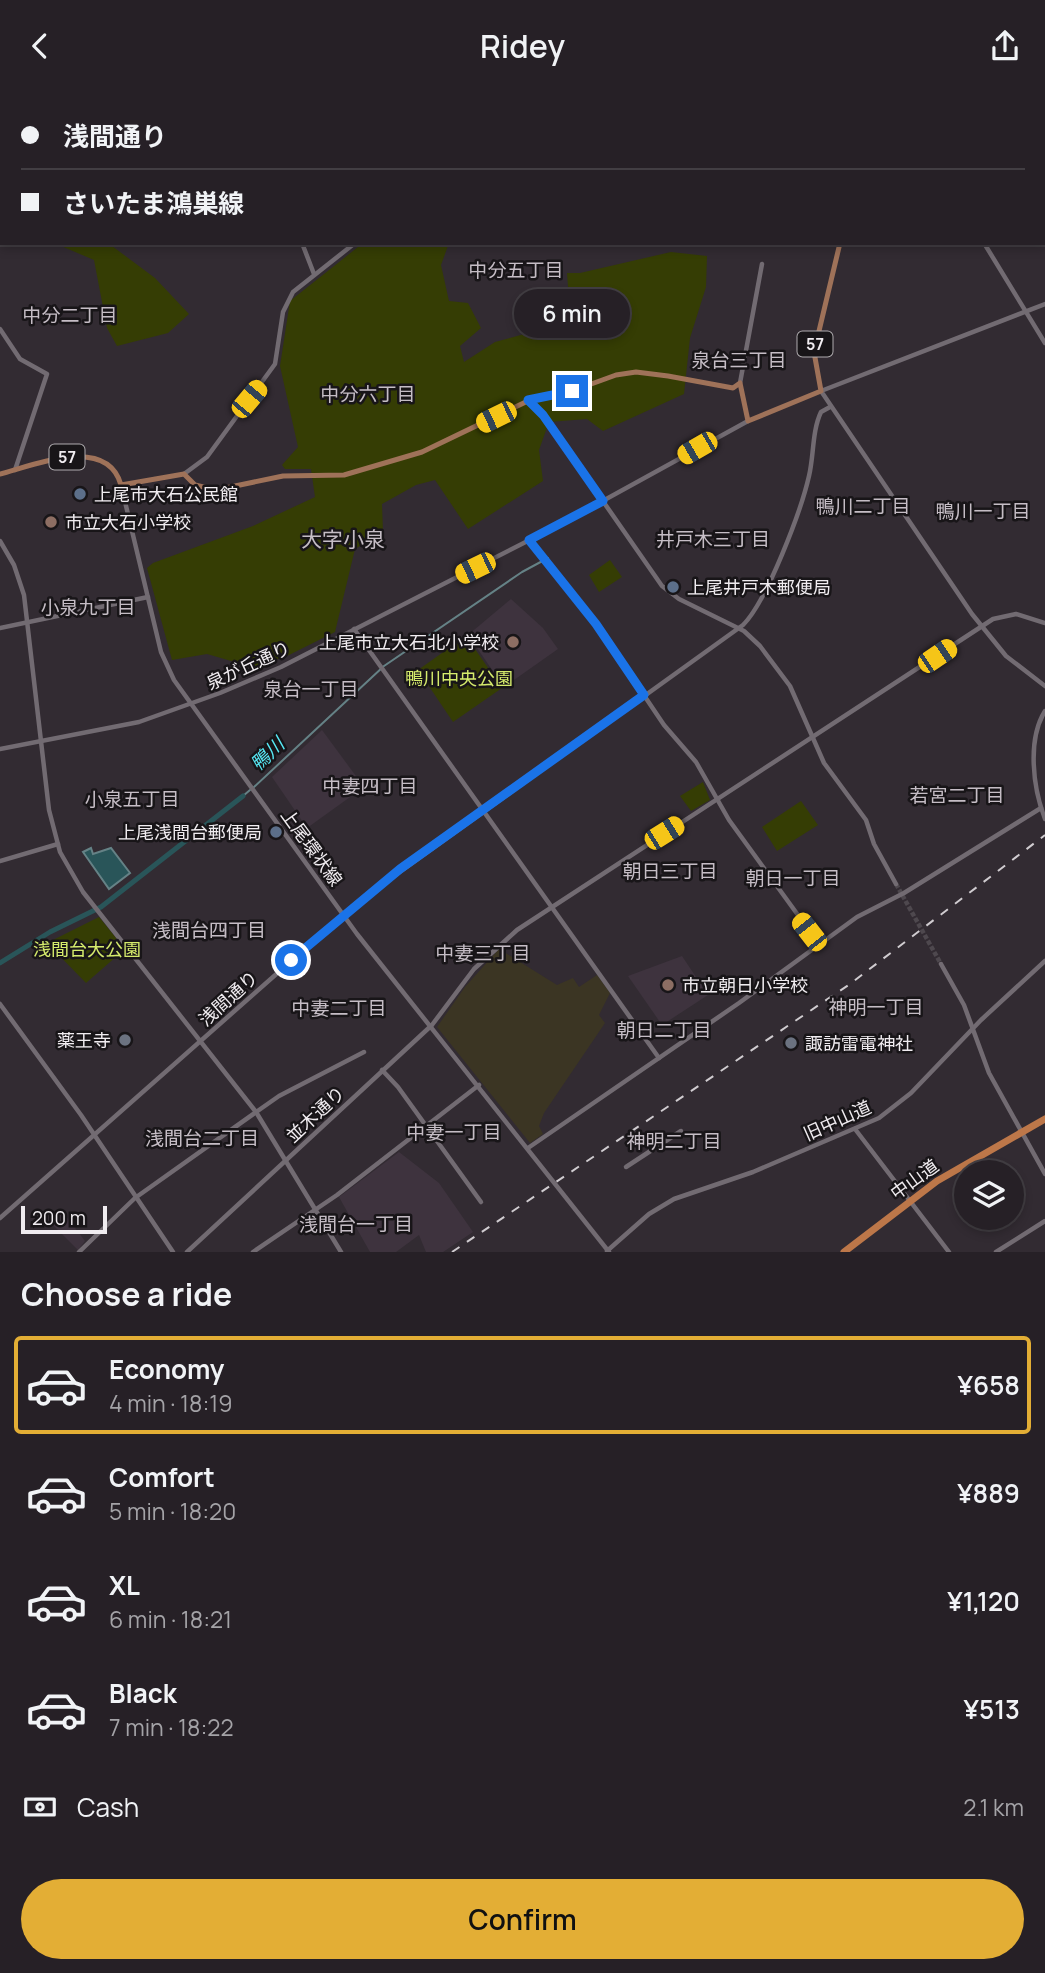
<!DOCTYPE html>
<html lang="en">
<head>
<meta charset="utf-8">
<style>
	body { margin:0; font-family:Manrope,"Noto Sans JP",sans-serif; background:#322d32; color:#f1f3f6; height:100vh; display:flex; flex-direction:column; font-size:26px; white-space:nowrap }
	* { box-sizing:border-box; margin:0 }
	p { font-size:23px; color:#a4a3a7 }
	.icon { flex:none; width:38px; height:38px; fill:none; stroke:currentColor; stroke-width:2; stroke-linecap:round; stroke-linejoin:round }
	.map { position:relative; height:1161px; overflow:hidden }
	.drawer { display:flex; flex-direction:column; background:#262026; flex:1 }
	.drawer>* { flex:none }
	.guide { position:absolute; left:0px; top:0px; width:1046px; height:154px; box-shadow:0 4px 10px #0003,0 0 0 2px #423e43; display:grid; align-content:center; height:154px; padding:0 21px; background:#262026 }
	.controls { position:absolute; left:954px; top:1069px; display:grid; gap:14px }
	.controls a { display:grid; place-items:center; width:70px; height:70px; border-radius:50%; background:#262026; box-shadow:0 4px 10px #0003,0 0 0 2px #423e43; font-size:35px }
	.scale { position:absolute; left:21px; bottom:18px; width:86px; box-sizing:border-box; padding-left:7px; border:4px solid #f0ecf0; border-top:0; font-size:19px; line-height:24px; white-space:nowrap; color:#f0ecf0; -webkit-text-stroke:5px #181518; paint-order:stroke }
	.end { position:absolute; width:32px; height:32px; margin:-16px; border:9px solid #1a73e8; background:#fff; box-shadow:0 0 0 4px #fff }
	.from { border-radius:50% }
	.bubble { position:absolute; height:49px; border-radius:24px; background:#262026; box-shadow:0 4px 10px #0003,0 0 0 2px #423e43; font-size:23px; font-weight:600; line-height:49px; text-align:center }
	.car { position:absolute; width:21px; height:42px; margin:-21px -10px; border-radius:9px; box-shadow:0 0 5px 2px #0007; background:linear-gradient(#f5c518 24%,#345 0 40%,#f5c518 0 76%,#345 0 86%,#f5c518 0) }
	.guide b { display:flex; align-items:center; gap:24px; height:66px; font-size:26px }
	.guide b+b { border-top:2px solid #423e43 }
	.guide i { width:18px; height:18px; background:#f1f3f6 }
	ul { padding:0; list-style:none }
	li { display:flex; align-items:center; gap:21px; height:98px; margin:0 14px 10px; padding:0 7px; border:4px solid transparent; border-radius:7px }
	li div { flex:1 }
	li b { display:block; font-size:26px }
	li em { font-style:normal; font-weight:600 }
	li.active { border-color:#e3ae35 }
	li>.icon { width:63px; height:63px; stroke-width:1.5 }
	h2 { padding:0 21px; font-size:32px; line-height:84px }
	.pay { display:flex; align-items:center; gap:18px; height:77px; padding:0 21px; font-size:26px }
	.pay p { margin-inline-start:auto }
	.action { display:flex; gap:14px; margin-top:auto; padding:14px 21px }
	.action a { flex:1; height:80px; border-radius:42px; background:#e3ae35; color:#111; font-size:28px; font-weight:600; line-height:80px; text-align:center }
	header { display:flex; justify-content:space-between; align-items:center; height:91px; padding:0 21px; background:#262026; font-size:32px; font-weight:600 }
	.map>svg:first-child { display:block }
	.built { fill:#3e333e }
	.industrial { fill:#3b3523 }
	.green { fill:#353d04 }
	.water { fill:#295559; stroke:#658286; stroke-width:2 }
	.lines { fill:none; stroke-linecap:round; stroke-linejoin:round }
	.stream { stroke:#658286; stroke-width:2 }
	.river { stroke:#295559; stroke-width:5 }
	.secondary-tunnel { stroke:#4e484e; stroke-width:4.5; stroke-dasharray:4.5 2; stroke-linecap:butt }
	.secondary { stroke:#726b72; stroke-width:4.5 }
	.primary { stroke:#9f7259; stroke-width:5 }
	.highway { stroke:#bd7749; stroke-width:7 }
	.rail { stroke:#d0ccd0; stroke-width:2; stroke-dasharray:9 9; stroke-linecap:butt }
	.route { stroke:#1a73e8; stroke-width:9 }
	.service-dot { fill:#5c6f8a; stroke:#181518; stroke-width:2.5 }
	.education-dot { fill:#8d6e63; stroke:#181518; stroke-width:2.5 }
	.worship-dot { fill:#6b7280; stroke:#181518; stroke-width:2.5 }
	.labels { text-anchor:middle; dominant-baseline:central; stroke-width:5; stroke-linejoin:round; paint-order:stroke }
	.shield { fill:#181518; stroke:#afacaf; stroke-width:2 }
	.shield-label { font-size:16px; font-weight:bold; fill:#f0ecf0 }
	.poi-label { font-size:18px; fill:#f0ecf0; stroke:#181518; text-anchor:start }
	.street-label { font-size:18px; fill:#f0ecf0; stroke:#181518 }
	.park-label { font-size:18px; fill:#d5eb6c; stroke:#181518 }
	.neighbourhood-label { font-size:19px; fill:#c5bdc5; stroke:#181518 }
	.water-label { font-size:19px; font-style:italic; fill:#57e8f4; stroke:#181518 }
	.quarter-label { font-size:21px; fill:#c5bdc5; stroke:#181518 }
</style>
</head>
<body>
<header><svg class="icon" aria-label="back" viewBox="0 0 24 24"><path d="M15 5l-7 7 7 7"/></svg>Ridey<svg class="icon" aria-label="share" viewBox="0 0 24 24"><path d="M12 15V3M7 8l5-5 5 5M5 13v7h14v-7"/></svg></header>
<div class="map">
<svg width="1045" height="1161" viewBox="0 0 1045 1161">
	<rect width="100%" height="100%" fill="#322b32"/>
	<g class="built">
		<path d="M511,508l32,29 15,21 -54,38 -36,-52z"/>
		<path d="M322,639l42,57 -57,41 -35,-51z"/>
		<path d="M682,865l26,39 -46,30 -34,-49z"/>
		<path d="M399,1061l40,31 34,49 -30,20h-17l-7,-17 -23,17h-26l-31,-55z"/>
		<path d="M62,1120l23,30 -7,9 -27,-27z"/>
	</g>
	<path class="industrial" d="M499,858l58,36 16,-7 6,9 18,-12 13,18 -11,22 6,8 -61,90 -5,13 4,8 -13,9 -93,-116 28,-40z"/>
	<g class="green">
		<path d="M54,152h54l47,35 34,36 -21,19 -51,13 -10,-18 -13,-68z"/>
		<path d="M363,152h86l-8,22 8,36 19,2 13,25 -21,18 4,16 31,-20 40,-11 34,-31 -2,-27h13l91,-21 36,4 -1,31 -16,51 -6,56 -81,37 -16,-12 -38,3 -10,28 4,31 -75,48 -33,-49 -19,5 -34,19 1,28 -28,17 -20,83 -48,24 -35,11 -45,-13 -35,6 -25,-92 6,-5 100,-37 62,-29 -4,-28h-26l-3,-4 16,-18 -18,-81 10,-65z"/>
		<path d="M610,469l12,17 -23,15 -10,-17z"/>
		<path d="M466,545l36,52 -49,34 -35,-52z"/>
		<path d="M703,691l7,18 -19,11 -11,-15z"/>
		<path d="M801,710l17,24 -41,26 -15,-24z"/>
		<path d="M99,826l26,32 -39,34 -39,-40z"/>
	</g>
	<path class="water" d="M91,757l2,6 18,-6 19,25 -21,16 -26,-37z"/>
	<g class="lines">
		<g class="stream">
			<path d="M143,2l2,-2"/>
			<path d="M0,109l2,-1"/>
			<path d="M254,696l130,-121 138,-94 26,-14"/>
			<path d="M243,705l7,-6"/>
		</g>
		<path class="river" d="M0,872l50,-31 51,-25 142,-111"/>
		<path class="secondary-tunnel" d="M896,793l45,80"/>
		<g class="secondary">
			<path d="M487,0v2"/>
			<path d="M704,0v2"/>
			<path d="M181,2l1,-2"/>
			<path d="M277,2v-2"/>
			<path d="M588,2l3,-2"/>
			<path d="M972,2l1,-2"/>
			<path d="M0,142l2,-2"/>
			<path d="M302,152l12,31"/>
			<path d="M984,152l61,100"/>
			<path d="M1045,213l-224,87 151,223 34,42 39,30"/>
			<path d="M0,238l20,30 27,15 -32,96"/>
			<path d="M740,292l22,-119"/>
			<path d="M529,310l14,14 119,171 17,13 65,32 16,15 30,40 34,77 42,57 8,24 22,40"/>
			<path d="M184,383l23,-17 68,-93 8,-52 10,-20 62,-49"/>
			<path d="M121,394l40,167 13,28 183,254 252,318"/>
			<path d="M529,449l67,84 68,101 32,37 33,58 90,124"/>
			<path d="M0,450l14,24 10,30 25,215 11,42 23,40 173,220 85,140"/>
			<path d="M0,537l148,-31"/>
			<path d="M354,538l305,429"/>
			<path d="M1045,620c-18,29 -12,77 0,108"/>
			<path d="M0,658l139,-27 81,-29 61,-26 278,-142 189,-104"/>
			<path d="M0,770l58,-17"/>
			<path d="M941,873l23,41 25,68 56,101"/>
			<path d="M0,913l81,111 92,137"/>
			<path d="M382,979l16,17 83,115"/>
			<path d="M855,1038l94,123"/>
			<path d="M528,1057l211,-145 118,-86 47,-24 137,-85"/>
			<path d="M626,1076l55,-36"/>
			<path d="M0,1127l358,-316 385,-277c24,-24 58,-114 66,-149 5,-21 3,-45 12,-64l9,-5"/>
			<path d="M607,1160l42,-37 25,-15 79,-27 126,-54 32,-25 70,-73 64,-59"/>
			<path d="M79,1161l56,-54 124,-88 20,-14 85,-44"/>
			<path d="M187,1161l245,-227 42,-56 43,-39 476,-311 23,-5 29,9"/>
			<path d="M253,1161l84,-57 142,-110"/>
			<path d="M996,1161l49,-31"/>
		</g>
		<g class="primary">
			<path d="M1039,0l1,2"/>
			<path d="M1044,0v2"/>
			<path d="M872,2v-2"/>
			<path d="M1045,14v1"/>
			<path d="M0,383c35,-9 107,-39 121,11l63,-11 11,11 21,5 67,-14 61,-1 78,-23 110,-53 40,-8 44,-16 20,-3 32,4 65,12 7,-5 8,38 73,-30 -7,-39 26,-109"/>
		</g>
		<path class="highway" d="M844,1161l93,-71 108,-62"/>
		<path class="rail" d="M452,1161l398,-268 195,-149"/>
	</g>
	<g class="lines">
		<path class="route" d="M291,869l109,-91 244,-174 -48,-71 -67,-84 74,-39 -60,-86 -15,-15 44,-9"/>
	</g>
	<g class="service-dot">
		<circle cx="80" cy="403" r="7"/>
		<circle cx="673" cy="496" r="7"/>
		<circle cx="276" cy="741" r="7"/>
	</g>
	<g class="education-dot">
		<circle cx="51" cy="431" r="7"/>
		<circle cx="513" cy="551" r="7"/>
		<circle cx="668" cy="894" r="7"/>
	</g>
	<g class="worship-dot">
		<circle cx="125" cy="949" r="7"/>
		<circle cx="791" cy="952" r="7"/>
	</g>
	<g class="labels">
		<g class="shield">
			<rect x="797.5" y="240.5" width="35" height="25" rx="5"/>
			<rect x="49.5" y="353.5" width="35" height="25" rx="5"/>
		</g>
		<g class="shield-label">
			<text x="815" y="253">57</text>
			<text x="67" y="366">57</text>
		</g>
		<g class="poi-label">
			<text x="94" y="403">上尾市大石公民館</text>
			<text x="65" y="431">市立大石小学校</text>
			<text x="687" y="496">上尾井戸木郵便局</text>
			<text x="499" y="551" text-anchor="end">上尾市立大石北小学校</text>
			<text x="262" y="741" text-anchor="end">上尾浅間台郵便局</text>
			<text x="682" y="894">市立朝日小学校</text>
			<text x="111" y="949" text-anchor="end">薬王寺</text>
			<text x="805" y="952">諏訪雷電神社</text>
		</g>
		<g class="street-label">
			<text transform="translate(248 574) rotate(-25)">泉が丘通り</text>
			<text transform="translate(312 756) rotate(54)">上尾環状線</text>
			<text transform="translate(228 907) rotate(-42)">浅間通り</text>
			<text transform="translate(315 1023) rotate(-43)">並木通り</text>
			<text transform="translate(837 1029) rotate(-24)">旧中山道</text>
			<text transform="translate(914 1088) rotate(-36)">中山道</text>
		</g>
		<g class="park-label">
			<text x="459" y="587">鴨川中央公園</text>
			<text x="87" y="858">浅間台大公園</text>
		</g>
		<g class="neighbourhood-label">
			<text x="516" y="179">中分五丁目</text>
			<text x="70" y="224">中分二丁目</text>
			<text x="739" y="269">泉台三丁目</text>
			<text x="368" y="303">中分六丁目</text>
			<text x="863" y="415">鴨川二丁目</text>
			<text x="983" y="420">鴨川一丁目</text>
			<text x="713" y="448">井戸木三丁目</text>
			<text x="88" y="516">小泉九丁目</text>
			<text x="311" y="598">泉台一丁目</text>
			<text x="370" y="695">中妻四丁目</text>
			<text x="957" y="704">若宮二丁目</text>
			<text x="132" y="708">小泉五丁目</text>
			<text x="670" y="780">朝日三丁目</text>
			<text x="793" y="787">朝日一丁目</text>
			<text x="209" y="839">浅間台四丁目</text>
			<text x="483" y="862">中妻三丁目</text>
			<text x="876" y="916">神明一丁目</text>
			<text x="339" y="917">中妻二丁目</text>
			<text x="664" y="939">朝日二丁目</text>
			<text x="454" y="1041">中妻一丁目</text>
			<text x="202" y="1047">浅間台二丁目</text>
			<text x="674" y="1050">神明二丁目</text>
			<text x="356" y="1133">浅間台一丁目</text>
		</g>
		<g class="water-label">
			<text transform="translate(267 663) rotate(-43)">鴨川</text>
		</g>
		<g class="quarter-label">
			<text x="343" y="448">大字小泉</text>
		</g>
	</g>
</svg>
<div class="controls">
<a><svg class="icon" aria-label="layers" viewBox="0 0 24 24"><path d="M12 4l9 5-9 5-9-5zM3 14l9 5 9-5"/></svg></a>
</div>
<div class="scale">200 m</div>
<i class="end from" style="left:291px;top:869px"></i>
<i class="end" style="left:572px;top:300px"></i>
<div class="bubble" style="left:514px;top:198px;width:116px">6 min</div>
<i class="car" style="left:249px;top:308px;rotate:40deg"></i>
<i class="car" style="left:496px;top:326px;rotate:244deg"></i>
<i class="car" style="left:697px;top:357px;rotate:240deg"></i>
<i class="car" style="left:475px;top:477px;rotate:244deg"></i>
<i class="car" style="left:937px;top:565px;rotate:56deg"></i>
<i class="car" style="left:664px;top:742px;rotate:58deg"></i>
<i class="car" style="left:809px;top:841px;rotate:322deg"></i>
<div class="guide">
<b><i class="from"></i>浅間通り</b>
<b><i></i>さいたま鴻巣線</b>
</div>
</div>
<section class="drawer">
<h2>Choose a ride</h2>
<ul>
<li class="active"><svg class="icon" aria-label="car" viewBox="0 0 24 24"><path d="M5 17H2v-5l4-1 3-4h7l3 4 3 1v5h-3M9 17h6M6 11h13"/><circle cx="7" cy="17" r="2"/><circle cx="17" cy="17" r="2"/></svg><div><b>Economy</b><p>4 min · 18:19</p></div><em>¥658</em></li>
<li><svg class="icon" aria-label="car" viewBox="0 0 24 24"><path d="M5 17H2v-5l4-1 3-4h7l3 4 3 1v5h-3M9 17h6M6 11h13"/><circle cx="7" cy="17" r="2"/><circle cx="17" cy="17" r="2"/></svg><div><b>Comfort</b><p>5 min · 18:20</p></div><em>¥889</em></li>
<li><svg class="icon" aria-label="car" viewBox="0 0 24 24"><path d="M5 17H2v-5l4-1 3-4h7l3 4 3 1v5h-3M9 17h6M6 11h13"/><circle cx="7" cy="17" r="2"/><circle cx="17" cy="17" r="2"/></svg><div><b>XL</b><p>6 min · 18:21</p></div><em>¥1,120</em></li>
<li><svg class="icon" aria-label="car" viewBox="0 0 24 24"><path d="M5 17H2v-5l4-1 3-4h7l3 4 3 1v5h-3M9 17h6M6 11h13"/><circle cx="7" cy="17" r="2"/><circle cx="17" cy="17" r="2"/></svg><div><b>Black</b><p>7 min · 18:22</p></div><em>¥513</em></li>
</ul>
<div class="pay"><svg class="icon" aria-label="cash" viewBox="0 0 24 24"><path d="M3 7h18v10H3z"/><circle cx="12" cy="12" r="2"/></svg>Cash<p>2.1 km</p></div>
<div class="action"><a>Confirm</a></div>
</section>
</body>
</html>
